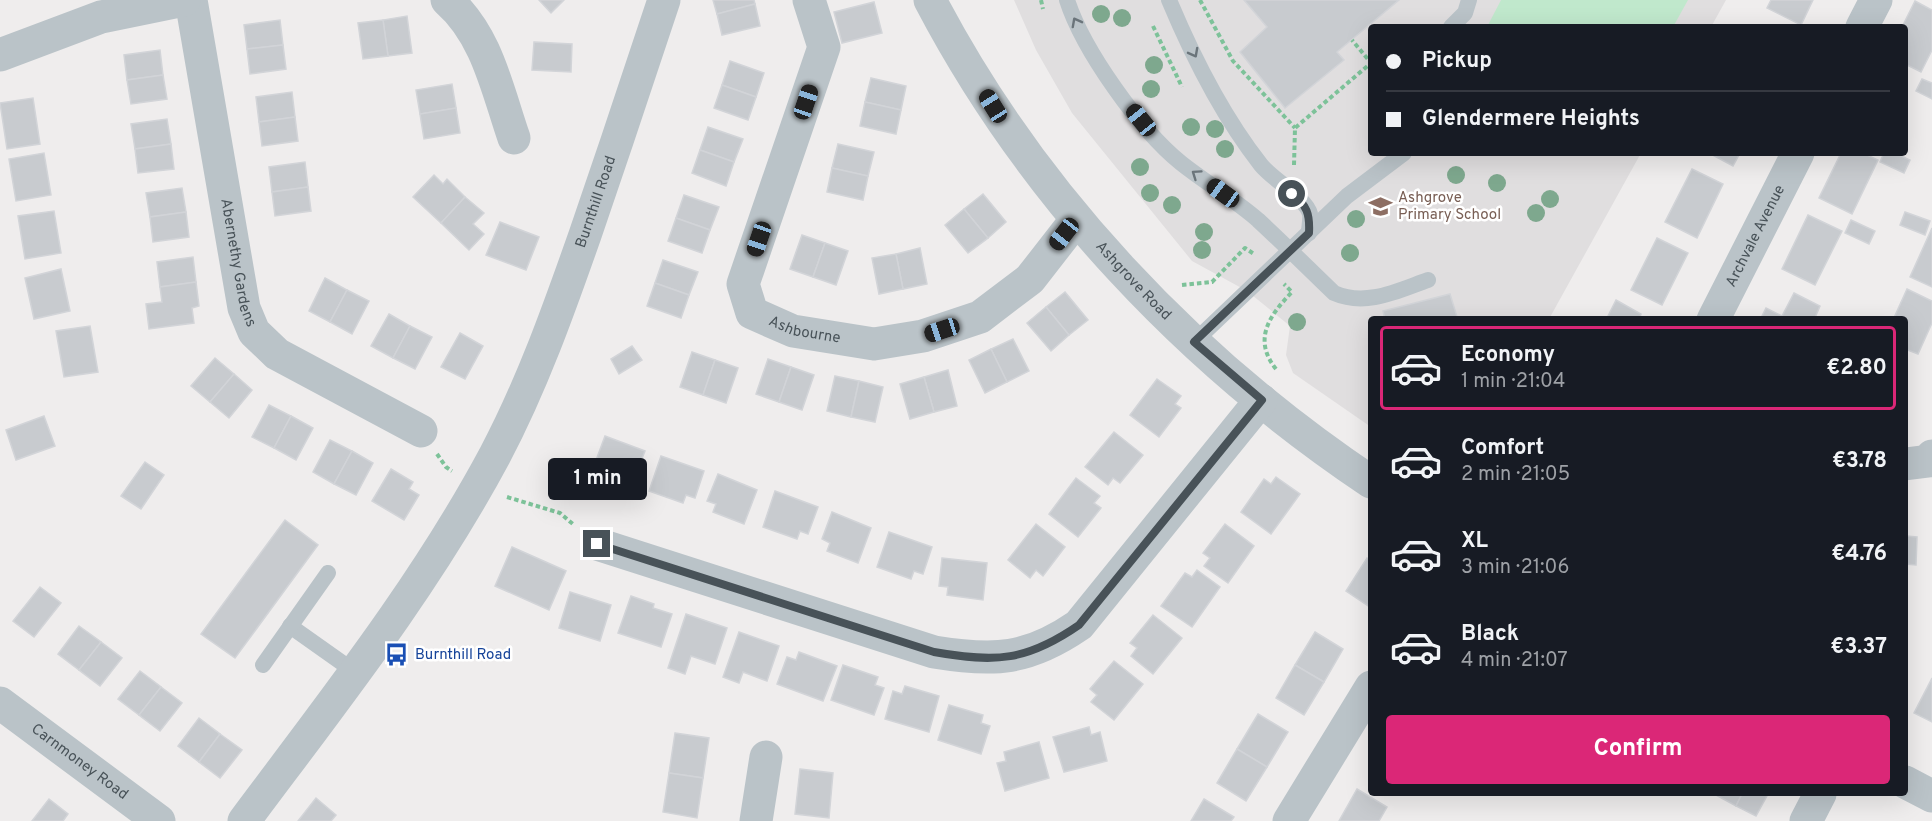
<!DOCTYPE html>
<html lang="en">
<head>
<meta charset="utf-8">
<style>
	body { margin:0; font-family:Overpass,sans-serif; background:#20242c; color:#f1f3f6; height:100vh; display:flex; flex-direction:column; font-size:22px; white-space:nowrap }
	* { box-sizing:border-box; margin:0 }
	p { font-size:20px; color:#9ea1a6 }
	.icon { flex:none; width:33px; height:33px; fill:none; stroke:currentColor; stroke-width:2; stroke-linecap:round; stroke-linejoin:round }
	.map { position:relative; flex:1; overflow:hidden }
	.panel { position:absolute; left:1368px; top:316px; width:540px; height:480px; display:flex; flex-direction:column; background:#171b24; border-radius:6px; box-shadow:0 6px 24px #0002 }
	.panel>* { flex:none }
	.banner { position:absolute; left:1368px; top:24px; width:540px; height:132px; border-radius:6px; box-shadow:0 6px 24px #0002; display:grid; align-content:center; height:132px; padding:0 18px; background:#171b24 }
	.end { position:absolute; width:27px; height:27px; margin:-14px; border:8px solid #485258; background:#fff; box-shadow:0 0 0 3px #fff }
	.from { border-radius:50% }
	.bubble { position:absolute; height:42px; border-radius:6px; background:#171b24; box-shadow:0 6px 24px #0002; font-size:20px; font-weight:700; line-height:42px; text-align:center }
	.car { position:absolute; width:18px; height:36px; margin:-18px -9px; border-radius:8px; box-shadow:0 0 4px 2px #0007; background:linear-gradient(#222 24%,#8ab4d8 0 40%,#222 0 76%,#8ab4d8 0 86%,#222 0) }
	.banner b { display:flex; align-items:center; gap:21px; height:57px; font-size:22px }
	.banner b+b { border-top:2px solid #363941 }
	.banner i { width:15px; height:15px; background:#f1f3f6 }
	ul { padding:10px 0 0; list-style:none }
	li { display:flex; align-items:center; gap:18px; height:84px; margin:0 12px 9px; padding:0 6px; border:3px solid transparent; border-radius:6px }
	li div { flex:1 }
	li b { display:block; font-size:22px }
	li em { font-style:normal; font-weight:700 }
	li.on { border-color:#db2777 }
	li>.icon { width:54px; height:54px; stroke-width:1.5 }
	.button { display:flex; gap:12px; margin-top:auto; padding:12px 18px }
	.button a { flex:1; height:69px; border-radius:6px; background:#db2777; color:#fff; font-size:24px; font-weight:700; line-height:69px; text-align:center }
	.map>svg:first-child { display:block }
	.education { fill:#e0dedf }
	.green { fill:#c0e8cc }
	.building { fill:#c8cbcf; stroke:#d2d4d8; stroke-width:1.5 }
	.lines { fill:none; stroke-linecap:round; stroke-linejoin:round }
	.path { stroke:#7dc299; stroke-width:4; stroke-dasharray:4.5 3; stroke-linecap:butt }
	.service { stroke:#bac3c8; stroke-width:16 }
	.minor { stroke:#bac3c8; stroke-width:33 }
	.tertiary { stroke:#bac3c8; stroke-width:33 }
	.tree { fill:#7ea88e }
	.oneway { stroke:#6a747a }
	.route { stroke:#485258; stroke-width:8 }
	.labels { text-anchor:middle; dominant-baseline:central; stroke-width:5; stroke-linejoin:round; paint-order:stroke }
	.education-label { font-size:15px; fill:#785e54; stroke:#fff; text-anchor:start }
	.street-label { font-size:15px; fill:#485258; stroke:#fff }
	.transit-label { font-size:15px; fill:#164399; stroke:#fff; text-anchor:start }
</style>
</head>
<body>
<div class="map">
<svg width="1932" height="821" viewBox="0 0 1932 821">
	<rect width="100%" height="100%" fill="#efeded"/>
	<path class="education" d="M1014,0h712l-15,27h-340v126h270l-92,166 -178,1v107l-78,-54 -7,-18 4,-29 -43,-35 -55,-30 -120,-148 -36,-63z"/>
	<path class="green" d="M1501,0h187l-15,27h-186z"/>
	<g class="building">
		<path d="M539,0h25l-13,13z"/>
		<path d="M713,0h41l1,4 -38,10z"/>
		<path d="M1244,0h155l-62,52 7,8 -59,48 -45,-56 27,-25z"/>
		<path d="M1771,0h42l-12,25 -34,-17z"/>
		<path d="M1915,1l17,9v40l-11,22 -16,-8v-37h-3z"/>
		<path d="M874,2l8,31 -40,10 -8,-31z"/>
		<path d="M755,4l5,22 -38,9 -5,-21z"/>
		<path d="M407,16l5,37 -24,3 -5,-36z"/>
		<path d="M280,20l3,25 -36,4 -3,-24z"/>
		<path d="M383,20l5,36 -25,3 -5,-36z"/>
		<path d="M534,42l38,2 -1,28 -39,-2z"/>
		<path d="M283,45l3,24 -36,5 -3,-25z"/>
		<path d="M160,50l3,25 -36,5 -3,-25z"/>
		<path d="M730,61l34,12 -8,24 -34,-12z"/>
		<path d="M163,75l4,24 -36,5 -4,-24z"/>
		<path d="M871,78l35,8 -5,24 -36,-8z"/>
		<path d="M1922,79l10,4v16l-16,-8z"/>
		<path d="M452,84l4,24 -36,6 -4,-24z"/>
		<path d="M722,85l34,12 -8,23 -34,-12z"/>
		<path d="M292,92l3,25 -36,5 -3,-25z"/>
		<path d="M33,98l7,46 -33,5 -7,-46z"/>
		<path d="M865,102l36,8 -5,24 -36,-8z"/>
		<path d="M456,108l4,25 -36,6 -4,-25z"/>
		<path d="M295,117l3,24 -36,5 -3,-24z"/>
		<path d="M167,119l4,25 -36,5 -4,-25z"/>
		<path d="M708,127l35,12 -9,23 -34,-12z"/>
		<path d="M171,144l3,25 -36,4 -3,-24z"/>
		<path d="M838,144l36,8 -6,24 -36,-8z"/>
		<path d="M700,150l34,12 -8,24 -34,-13z"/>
		<path d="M44,153l7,42 -35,6 -7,-42z"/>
		<path d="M1709,153h31l-7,13z"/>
		<path d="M1841,153h22l15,7 -26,54 -33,-16z"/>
		<path d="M1884,153h11l15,7 -6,13 -24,-11z"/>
		<path d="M305,162l3,25 -36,5 -3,-25z"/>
		<path d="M832,168l36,8 -5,24 -36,-8z"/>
		<path d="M1692,169l31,15 -26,54 -32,-16z"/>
		<path d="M434,175l9,9 4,-5 18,18 -24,26 -28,-26z"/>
		<path d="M308,187l3,24 -36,5 -3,-24z"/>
		<path d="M182,188l4,24 -36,5 -4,-24z"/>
		<path d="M983,194l23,28 -18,16 -24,-29z"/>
		<path d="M684,195l35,12 -9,23 -34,-12z"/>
		<path d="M465,197l19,16 -11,11 11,10 -15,16 -28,-27z"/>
		<path d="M964,209l24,29 -20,15 -23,-28z"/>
		<path d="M54,211l7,42 -36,6 -7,-43z"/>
		<path d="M186,212l3,25 -36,5 -3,-25z"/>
		<path d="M1905,212l25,9 -5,14 -25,-10z"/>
		<path d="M1808,215l34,16 -27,54 -33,-16z"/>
		<path d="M676,218l34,12 -8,23 -34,-12z"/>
		<path d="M1851,220l24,11 -6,13 -24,-11z"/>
		<path d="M500,222l39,15 -13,33 -40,-15z"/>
		<path d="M1932,228v59l-22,-10z"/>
		<path d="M802,235l23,8 -12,34 -23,-8z"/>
		<path d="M1657,238l31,15 -26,52 -31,-15z"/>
		<path d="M825,243l23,8 -12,34 -23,-8z"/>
		<path d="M920,248l7,36 -24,5 -7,-35z"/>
		<path d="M896,254l7,35 -24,5 -7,-36z"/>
		<path d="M193,257l3,25 -36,5 -3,-25z"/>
		<path d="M663,260l35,12 -9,23 -34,-12z"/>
		<path d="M61,269l9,42 -36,8 -9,-41z"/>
		<path d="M325,278l22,12 -17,32 -21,-11z"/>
		<path d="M196,282l3,24 -7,2 2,15 -45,6 -3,-25 16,-2 -2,-15z"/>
		<path d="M655,283l34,12 -8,23 -34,-12z"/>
		<path d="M1907,289l25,12v22l-14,31 -13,-5v-29h-12z"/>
		<path d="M347,290l22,11 -17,33 -22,-12z"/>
		<path d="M1065,292l23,28 -19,15 -23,-28z"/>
		<path d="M1794,293l26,13 -6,14h-54l6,-12 16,8z"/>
		<path d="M1450,294l8,26h-73l-2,-9z"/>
		<path d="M1616,300l25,14 -2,6h-33z"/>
		<path d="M1046,307l23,28 -18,16 -24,-28z"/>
		<path d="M389,314l21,12 -17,32 -22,-12z"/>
		<path d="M90,326l8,46 -34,5 -8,-46z"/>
		<path d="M410,326l22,11 -17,32 -22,-11z"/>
		<path d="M460,333l23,13 -18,33 -24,-12z"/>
		<path d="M1013,339l16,32 -22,11 -16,-33z"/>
		<path d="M632,346l10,14 -23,14 -8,-15z"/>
		<path d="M991,349l16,33 -22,11 -16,-33z"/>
		<path d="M692,352l23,8 -12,35 -23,-8z"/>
		<path d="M215,358l19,16 -24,28 -19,-16z"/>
		<path d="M768,359l23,8 -12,35 -23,-8z"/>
		<path d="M715,360l23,8 -12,35 -23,-8z"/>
		<path d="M791,367l23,8 -12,35 -23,-8z"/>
		<path d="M948,370l9,36 -23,6 -10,-35z"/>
		<path d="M234,374l18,16 -23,28 -19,-16z"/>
		<path d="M835,376l24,5 -8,36 -24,-6z"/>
		<path d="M924,377l10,35 -24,7 -10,-35z"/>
		<path d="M1157,379l24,17 -6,8 6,4 -22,29 -29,-22z"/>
		<path d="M859,381l24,6 -8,35 -24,-5z"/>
		<path d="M269,405l22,11 -17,32 -22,-11z"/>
		<path d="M44,416l11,30 -39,14 -10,-30z"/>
		<path d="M291,416l22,12 -17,32 -22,-12z"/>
		<path d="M1114,432l29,23 -23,28 -7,-5 -5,7 -23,-18z"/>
		<path d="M605,436l40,15 -14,35 -31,-12 3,-8 -8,-3z"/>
		<path d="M330,440l22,11 -18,33 -21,-12z"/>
		<path d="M352,451l21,12 -17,32 -22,-11z"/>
		<path d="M661,456l43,15 -9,27 -9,-3 -3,8 -34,-12z"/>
		<path d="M145,462l19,13 -23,34 -20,-13z"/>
		<path d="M391,469l22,13 -4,7 10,6 -15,25 -32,-19z"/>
		<path d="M718,474l39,16 -13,34 -31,-12 3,-8 -9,-3z"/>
		<path d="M1276,477l24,17 -29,40 -30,-22 23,-33 7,5z"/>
		<path d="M1076,478l24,18 -6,7 7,5 -23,29 -29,-23z"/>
		<path d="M775,491l43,16 -10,27 -8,-3 -3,8 -34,-12z"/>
		<path d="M1905,506l1,30 11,1 -1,28 -11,-1z"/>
		<path d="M832,512l39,16 -13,35 -31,-12 3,-8 -8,-4z"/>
		<path d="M285,520l33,25 -83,113 -34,-24z"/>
		<path d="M1036,524l29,23 -22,29 -7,-6 -6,8 -22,-18z"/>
		<path d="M1225,524l29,22 -26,37 -24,-17 6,-8 -7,-5z"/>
		<path d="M889,532l43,15 -9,27 -9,-3 -3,8 -34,-12z"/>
		<path d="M512,547l54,24 -17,39 -54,-24z"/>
		<path d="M942,558l45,5 -4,37 -36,-5 1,-8 -9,-1z"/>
		<path d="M1367,558l4,3 -1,46 -24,-16z"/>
		<path d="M1197,570l23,17 -28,40 -31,-21 24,-33 7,4z"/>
		<path d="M40,587l21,16 -27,34 -21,-16z"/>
		<path d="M570,592l41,13 -11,36 -41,-13z"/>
		<path d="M631,596l23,8 -1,4 19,6 -11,33 -43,-14z"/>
		<path d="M686,614l41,14 -12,36 -24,-8 -6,18 -17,-6z"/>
		<path d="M1153,615l29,23 -29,36 -22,-18 6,-8 -7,-5z"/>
		<path d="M79,626l22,16 -22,28 -21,-16z"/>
		<path d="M739,632l40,14 -12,35 -24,-9 -4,11 -16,-6z"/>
		<path d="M1315,632l28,17 -19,33 -29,-17z"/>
		<path d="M101,642l21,16 -22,28 -21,-16z"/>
		<path d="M799,652l38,14 -14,35 -46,-17 10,-27 9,3z"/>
		<path d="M1114,661l29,23 -29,36 -23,-18 6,-7 -7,-6z"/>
		<path d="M843,665l35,12 -3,8 9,3 -10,27 -43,-15z"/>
		<path d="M1295,665l29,17 -20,33 -28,-17z"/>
		<path d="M140,671l21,16 -22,28 -21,-16z"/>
		<path d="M1932,678v44l-18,-9z"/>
		<path d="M905,686l34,10 -10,36 -44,-13 8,-28 9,3z"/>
		<path d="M161,687l21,16 -22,28 -21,-16z"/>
		<path d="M949,705l34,10 -2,8 9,3 -9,28 -43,-14z"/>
		<path d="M1258,714l30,18 -21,35 -30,-18z"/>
		<path d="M199,718l21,16 -21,28 -21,-16z"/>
		<path d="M1089,727l2,8 9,-3 7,29 -43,11 -11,-35z"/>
		<path d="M675,733l34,5 -6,40 -34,-5z"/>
		<path d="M220,734l22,16 -22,28 -21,-16z"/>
		<path d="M1039,742l10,36 -44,13 -8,-28 9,-2 -2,-9z"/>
		<path d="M1237,749l30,18 -21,34 -29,-18z"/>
		<path d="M800,769l33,4 -4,45 -34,-4z"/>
		<path d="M669,773l34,5 -6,40 -34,-6z"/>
		<path d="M1357,789l30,18 -8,14h-40z"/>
		<path d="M1717,794h25l-6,12 -20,-11z"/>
		<path d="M1742,794h26l-12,22 -20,-10z"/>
		<path d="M316,798l20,17 -5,6h-33z"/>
		<path d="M49,799l19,15 -5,7h-31z"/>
		<path d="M1204,799l30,18 -3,4h-40z"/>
	</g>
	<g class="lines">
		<g class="path">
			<path d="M1041,0l2,9"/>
			<path d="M1200,0l33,61 62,67"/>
			<path d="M1153,26l29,61"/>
			<path d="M1294,165l1,-37 76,-65 -19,-23"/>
			<path d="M1182,285l30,-3 33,-34 9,6"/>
			<path d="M1276,369c-24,-30 -6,-54 16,-77l-8,-8"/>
			<path d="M437,454l9,13 6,4"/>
			<path d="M507,497l53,16 14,12"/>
		</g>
		<g class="service">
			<path d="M1067,0c16,50 73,130 114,163 25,20 53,36 77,57 26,24 51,49 76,73 32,14 63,-2 94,-13"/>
			<path d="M1169,0c23,55 55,118 92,165 12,15 45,33 49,49 1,5 -1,13 -1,19"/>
			<path d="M1451,27l14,-14 4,-13"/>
			<path d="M1194,342l153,-146 57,-43"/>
			<path d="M290,626l65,46"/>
			<path d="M263,665l65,-92"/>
		</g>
		<g class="minor">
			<path id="s1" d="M191,0l53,308 10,24 23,22 144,77"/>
			<path d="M447,0c40,35 50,89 67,138"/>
			<path id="s2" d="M809,0l15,47 -81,237 9,29 41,18 81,13 49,-8 57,-19 50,-38 46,-59"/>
			<path id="s3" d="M930,0c102,195 259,360 441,482"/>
			<path d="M1862,27l14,-27"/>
			<path d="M0,55l101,-38 83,-17"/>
			<path id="s4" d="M1713,320l85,-167"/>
			<path d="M1905,464l24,-3 3,-5"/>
			<path d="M597,544l337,108c61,10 94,8 145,-27l182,-225"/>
			<path id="s5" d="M0,703l159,118"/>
			<path d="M1905,782l27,14"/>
			<path d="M756,821l10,-64"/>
			<path d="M1289,821l82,-134"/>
			<path d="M1806,821l14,-27"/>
		</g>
		<path class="tertiary" id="s6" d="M244,821c88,-118 181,-235 251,-366 37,-70 64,-146 90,-220 27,-78 53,-157 79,-235"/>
	</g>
	<g class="tree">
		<circle cx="1101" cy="14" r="9"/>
		<circle cx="1122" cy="18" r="9"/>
		<circle cx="1154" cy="65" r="9"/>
		<circle cx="1151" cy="89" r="9"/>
		<circle cx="1191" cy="127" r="9"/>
		<circle cx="1215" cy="129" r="9"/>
		<circle cx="1225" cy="149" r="9"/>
		<circle cx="1140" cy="167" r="9"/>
		<circle cx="1456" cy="175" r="9"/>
		<circle cx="1497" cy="183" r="9"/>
		<circle cx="1150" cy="193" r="9"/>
		<circle cx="1550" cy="199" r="9"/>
		<circle cx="1172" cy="205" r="9"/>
		<circle cx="1536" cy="213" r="9"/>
		<circle cx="1356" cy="219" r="9"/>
		<circle cx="1204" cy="232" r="9"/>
		<circle cx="1202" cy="250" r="9"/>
		<circle cx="1350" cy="253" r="9"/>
		<circle cx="1297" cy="322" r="9"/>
	</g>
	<defs><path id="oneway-chevron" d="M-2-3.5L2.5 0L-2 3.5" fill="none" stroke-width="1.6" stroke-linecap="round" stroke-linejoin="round" transform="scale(1.5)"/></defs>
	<g class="oneway">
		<use href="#oneway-chevron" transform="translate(1076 22) rotate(-118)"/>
		<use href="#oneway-chevron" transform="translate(1194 53) rotate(62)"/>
		<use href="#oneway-chevron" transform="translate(1196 174) rotate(-145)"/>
	</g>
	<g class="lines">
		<path class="route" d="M597,544l337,108c62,11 93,9 145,-27l183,-225 -68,-58 115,-109c1,-19 -2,-28 -17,-39"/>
	</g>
	<defs>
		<symbol id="school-bare" viewBox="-9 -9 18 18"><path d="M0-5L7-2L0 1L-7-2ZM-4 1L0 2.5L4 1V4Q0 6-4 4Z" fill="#8d6e63" stroke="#fff" stroke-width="2.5" paint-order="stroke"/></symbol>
		<symbol id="bus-bare" viewBox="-9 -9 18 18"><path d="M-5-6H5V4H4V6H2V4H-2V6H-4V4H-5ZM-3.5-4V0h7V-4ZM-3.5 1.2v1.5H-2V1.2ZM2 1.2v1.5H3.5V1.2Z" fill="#1a4fb4" stroke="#fff" stroke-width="2.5" paint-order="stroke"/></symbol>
	</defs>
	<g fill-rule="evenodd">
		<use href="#school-bare" x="1364" y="190" width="33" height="33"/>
		<use href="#bus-bare" x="380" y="638" width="33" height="33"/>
	</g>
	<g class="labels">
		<g class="education-label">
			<text x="1398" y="198">Ashgrove<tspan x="1398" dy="17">Primary School</tspan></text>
		</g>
		<g class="street-label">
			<text stroke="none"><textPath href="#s6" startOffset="717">Burnthill Road</textPath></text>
			<text stroke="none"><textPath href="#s4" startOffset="94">Archvale Avenue</textPath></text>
			<text stroke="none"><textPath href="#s1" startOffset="267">Abernethy Gardens</textPath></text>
			<text stroke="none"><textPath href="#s3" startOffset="348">Ashgrove Road</textPath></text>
			<text stroke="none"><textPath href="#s2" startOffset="386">Ashbourne</textPath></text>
			<text stroke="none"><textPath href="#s5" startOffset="99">Carnmoney Road</textPath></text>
		</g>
		<g class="transit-label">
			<text x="415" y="655">Burnthill Road</text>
		</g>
	</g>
</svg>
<i class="end from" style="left:1292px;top:194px"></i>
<i class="end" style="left:597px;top:544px"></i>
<div class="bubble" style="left:548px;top:458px;width:99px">1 min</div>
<i class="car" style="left:806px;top:102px;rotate:19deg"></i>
<i class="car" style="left:993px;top:106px;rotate:328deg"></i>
<i class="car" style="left:1141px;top:120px;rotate:321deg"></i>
<i class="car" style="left:1223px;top:193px;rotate:306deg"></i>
<i class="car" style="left:1064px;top:234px;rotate:218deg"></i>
<i class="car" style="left:759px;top:239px;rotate:199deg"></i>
<i class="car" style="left:942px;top:330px;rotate:252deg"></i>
<div class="banner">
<b><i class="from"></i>Pickup</b>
<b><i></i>Glendermere Heights</b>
</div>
<section class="panel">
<ul>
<li class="on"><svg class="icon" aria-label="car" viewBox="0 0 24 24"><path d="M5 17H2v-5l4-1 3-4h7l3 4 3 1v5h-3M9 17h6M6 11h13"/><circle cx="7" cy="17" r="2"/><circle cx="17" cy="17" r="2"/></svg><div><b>Economy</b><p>1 min · 21:04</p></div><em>€2.80</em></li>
<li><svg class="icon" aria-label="car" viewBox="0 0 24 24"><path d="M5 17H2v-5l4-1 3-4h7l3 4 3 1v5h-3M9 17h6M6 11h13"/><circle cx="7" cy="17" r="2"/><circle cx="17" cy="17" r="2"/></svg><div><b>Comfort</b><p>2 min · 21:05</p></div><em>€3.78</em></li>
<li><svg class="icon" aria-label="car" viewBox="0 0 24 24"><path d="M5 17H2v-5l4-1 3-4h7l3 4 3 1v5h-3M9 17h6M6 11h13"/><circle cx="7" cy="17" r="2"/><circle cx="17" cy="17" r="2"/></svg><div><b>XL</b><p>3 min · 21:06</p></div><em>€4.76</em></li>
<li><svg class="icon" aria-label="car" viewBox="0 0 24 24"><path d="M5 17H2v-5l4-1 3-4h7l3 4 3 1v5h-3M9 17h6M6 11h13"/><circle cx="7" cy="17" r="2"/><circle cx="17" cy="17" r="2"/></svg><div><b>Black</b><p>4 min · 21:07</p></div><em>€3.37</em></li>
</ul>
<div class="button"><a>Confirm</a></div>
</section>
</div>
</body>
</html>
